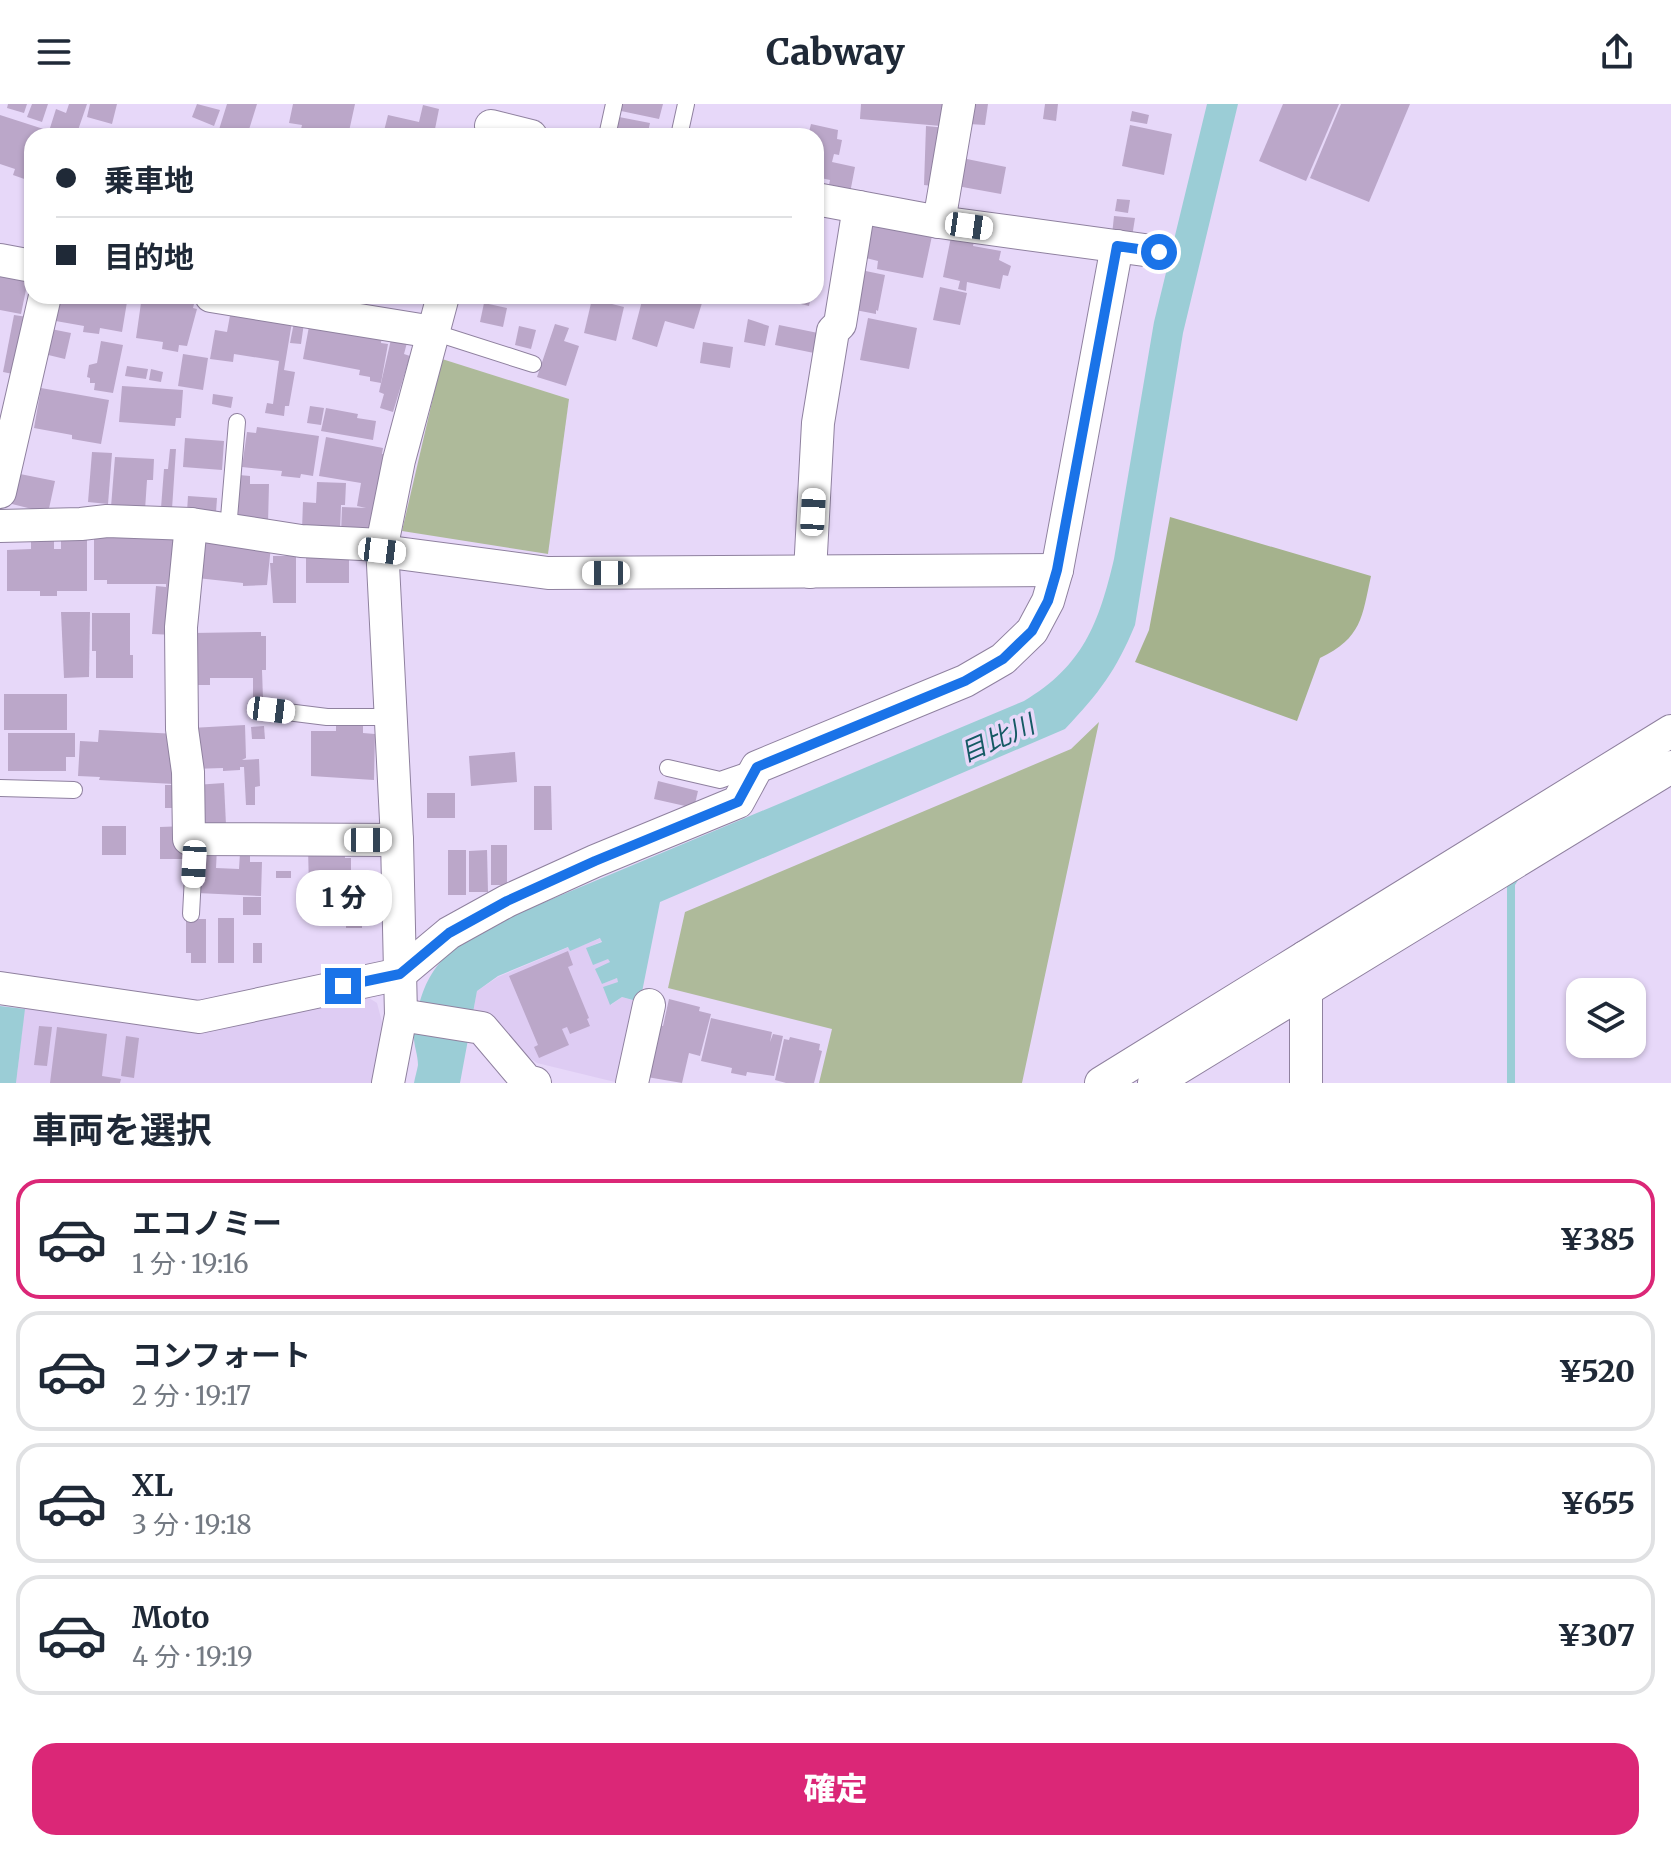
<!DOCTYPE html>
<html lang="ja">
<head>
<meta charset="utf-8">
<style>
	body { margin:0; font-family:Merriweather,"Noto Sans JP",serif; background:#f2f2f3; color:#1f2937; height:100vh; display:flex; flex-direction:column; font-size:30px; white-space:nowrap }
	* { box-sizing:border-box; margin:0 }
	p { font-size:26px; color:#747a83 }
	.icon { flex:none; width:44px; height:44px; fill:none; stroke:currentColor; stroke-width:2; stroke-linecap:round; stroke-linejoin:round }
	.map { position:relative; height:979px; overflow:hidden }
	.drawer { display:flex; flex-direction:column; background:#fff; flex:1 }
	.drawer>* { flex:none }
	.banner { position:absolute; left:24px; top:24px; width:800px; height:176px; border-radius:24px; box-shadow:0 2px 6px #0004; display:grid; align-content:center; height:176px; padding:0 32px; background:#fff }
	.fabs { position:absolute; left:1566px; top:874px; display:grid; gap:16px }
	.fabs a { display:grid; place-items:center; width:80px; height:80px; border-radius:16px; background:#fff; box-shadow:0 2px 6px #0004; font-size:40px }
	.end { position:absolute; width:36px; height:36px; margin:-18px; border:10px solid #1a73e8; background:#fff; box-shadow:0 0 0 4px #fff }
	.from { border-radius:50% }
	.bubble { position:absolute; height:56px; border-radius:24px; background:#fff; box-shadow:0 2px 6px #0004; font-size:26px; font-weight:800; line-height:56px; text-align:center }
	.car { position:absolute; width:24px; height:48px; margin:-24px -12px; border-radius:10px; box-shadow:0 0 6px 2px #0007; background:linear-gradient(#fff 24%,#345 0 40%,#fff 0 76%,#345 0 86%,#fff 0) }
	.banner b { display:flex; align-items:center; gap:28px; height:76px; font-size:30px }
	.banner b+b { border-top:2px solid #e0e1e3 }
	.banner i { width:20px; height:20px; background:#1f2937 }
	ul { padding:0; list-style:none }
	li { display:flex; align-items:center; gap:24px; height:120px; margin:0 16px 12px; padding:0 16px; border:4px solid #e0e1e3; border-radius:24px }
	li div { flex:1 }
	li b { display:block; font-size:30px }
	li em { font-style:normal; font-weight:800 }
	li.on { border-color:#db2777 }
	li>.icon { width:72px; height:72px; stroke-width:1.5 }
	h2 { padding:0 32px; font-size:36px; line-height:96px }
	.button { display:flex; gap:16px; margin-top:auto; padding:16px 32px }
	.button a { flex:1; height:92px; border-radius:24px; background:#db2777; color:#fff; font-size:32px; font-weight:800; line-height:92px; text-align:center }
	header { display:flex; justify-content:space-between; align-items:center; height:104px; padding:0 32px; background:#fff; font-size:36px; font-weight:800 }
	.map>svg:first-child { display:block }
	.built { fill:#deccf3 }
	.green { fill:#aeba9a }
	.forest { fill:#a5b28d }
	.water { fill:#9bcdd6 }
	.lines { fill:none; stroke-linecap:round; stroke-linejoin:round }
	.stream { stroke:#9bcdd6; stroke-width:8 }
	.building { fill:#bba7c9 }
	.lane-casing { stroke:#8f819f; stroke-width:18 }
	.street-casing { stroke:#8f819f; stroke-width:34 }
	.lane { stroke:#fff; stroke-width:16 }
	.street { stroke:#fff; stroke-width:32 }
	.route { stroke:#1a73e8; stroke-width:10 }
	.labels { text-anchor:middle; dominant-baseline:central; stroke-width:7; stroke-linejoin:round; paint-order:stroke }
	.water-label { font-size:26px; font-style:italic; fill:#155a64; stroke:#e7d8f9 }
</style>
</head>
<body>
<header><svg class="icon" aria-label="menu" viewBox="0 0 24 24"><path d="M4 6h16M4 12h16M4 18h16"/></svg>Cabway<svg class="icon" aria-label="share" viewBox="0 0 24 24"><path d="M12 15V3M7 8l5-5 5 5M5 13v7h14v-7"/></svg></header>
<div class="map">
<svg width="1671" height="979" viewBox="0 0 1671 979">
	<rect width="100%" height="100%" fill="#e7d8f9"/>
	<g class="built">
		<path d="M601,834l1,3 -15,7 21,11 2,3 -8,22 15,-6 1,3 -7,24 11,-8 20,6 -23,80 -82,-20 -65,-45 5,-27 21,-14 71,-30 2,3z"/>
		<path d="M361,889l16,10 5,19 1,52 -6,9h-361l9,-79 170,23z"/>
	</g>
	<g class="green">
		<path d="M442,255l127,40 -21,155 -146,-23z"/>
		<path d="M1099,618l-77,361h-203l13,-54 -164,-41 17,-76 386,-163z"/>
	</g>
	<path class="forest" d="M1170,413l201,59c-9,41 -9,62 -51,82l-23,63 -162,-59 14,-32z"/>
	<g class="water">
		<path d="M1207,0h31l-55,229 -48,292c-19,46 -36,68 -70,104l-405,173 -20,100 -18,-5 -12,8 -7,-18 15,-5 -1,-4 -15,6 -7,-15 15,-7 -2,-3 -15,6 -7,-17 16,-6 -2,-4 -30,13 -2,-4 -70,29 -21,15 -17,92h-46c1,-6 3,-12 4,-18 0,-11 -5,-21 -4,-31 9,-79 43,-89 107,-122l503,-211c59,-35 75,-78 90,-142l40,-237z"/>
		<path d="M0,902l25,3 -9,74h-16z"/>
	</g>
	<g class="lines">
		<path class="stream" d="M1511,979v-199l5,-8"/>
	</g>
	<g class="building">
		<path d="M8,0h19l-3,9 -17,-5z"/>
		<path d="M32,0h16l-6,18 -15,-5z"/>
		<path d="M69,0h18l-11,32 -26,-8 6,-19 10,4z"/>
		<path d="M90,0h27l-5,20 -25,-7z"/>
		<path d="M197,0l23,6 -6,16 -22,-9z"/>
		<path d="M227,0h30l-10,32h-30z"/>
		<path d="M293,0h62l-7,32 -47,-7 1,-4 -13,-2z"/>
		<path d="M622,0h41l-4,15 -38,-8z"/>
		<path d="M861,0h82l-2,22 -81,-7z"/>
		<path d="M972,0h16l-3,21 -16,-1z"/>
		<path d="M1045,0h13l-2,17 -13,-2z"/>
		<path d="M1283,0h56l-33,77 -47,-20z"/>
		<path d="M1341,0h69l-41,98 -59,-24z"/>
		<path d="M423,1l16,4 -4,20 7,2 -1,5h-67l1,-4 8,3 5,-20 31,7z"/>
		<path d="M1132,7l17,4 -2,9 -17,-3z"/>
		<path d="M0,11l62,20 -30,1 -2,45 -17,-6 2,-6 -15,-5z"/>
		<path d="M619,13l31,6 -3,13h-32z"/>
		<path d="M811,20l27,6 -1,9 5,1 -3,15 -5,-1 -2,8 23,5 -5,26 -22,-4 2,-9 -14,-3v-41h-8z"/>
		<path d="M1130,21l42,9 -8,41 -42,-9z"/>
		<path d="M926,22l21,2 -6,59 -17,-2z"/>
		<path d="M962,54l44,9 -5,27 -44,-8z"/>
		<path d="M1117,95l13,1 -2,13 -13,-2z"/>
		<path d="M1114,112l21,2 -3,19 -20,-2z"/>
		<path d="M816,114l8,2 -7,32h-1z"/>
		<path d="M864,119l68,13 -9,42 -46,-9 1,-8 -20,-5z"/>
		<path d="M951,133l23,4 -1,5 28,5 -2,9 12,6 -3,10 -5,-1 -3,14 -33,-7 -1,9 -8,-2 2,-8 -17,-4z"/>
		<path d="M856,165l29,6 -7,36 -2,-1v4l-26,-5z"/>
		<path d="M0,166l29,5 -8,39 -21,-4z"/>
		<path d="M940,183l27,6 -7,32 -27,-5z"/>
		<path d="M54,192h74l-6,36 -22,-4 -1,6 -16,-2 1,-6 -34,-6z"/>
		<path d="M142,192l29,4 1,-3 18,3v4h4l-1,4 4,1 -10,37 -8,-1 -1,7 -16,-3 1,-7 -27,-4z"/>
		<path d="M648,192h31l23,7 -8,26 -29,-8 -8,26 -25,-8 11,-42 4,2z"/>
		<path d="M768,192h43l-2,10z"/>
		<path d="M592,195l32,8 -8,34 -32,-8z"/>
		<path d="M484,199l23,5 -4,19 -23,-5z"/>
		<path d="M231,206l61,12 -8,48 11,2 -6,34h-4l-1,10 -19,-3 2,-10 6,1 6,-43 -45,-7 -1,8 -23,-3 5,-29 12,2z"/>
		<path d="M14,211l20,3 -16,57 -15,-3z"/>
		<path d="M868,214l49,10 -8,41 -49,-9z"/>
		<path d="M748,215l21,7 -4,20 -21,-4z"/>
		<path d="M310,217l72,13 -1,9 7,1 -7,39 -11,-2v-4l-11,-2 1,-5 -57,-11z"/>
		<path d="M294,218l10,1 -3,21 -11,-1z"/>
		<path d="M555,220l14,4 -5,13 15,5 -13,40 -29,-9z"/>
		<path d="M779,221l39,8 -4,20 -39,-8z"/>
		<path d="M519,222l17,4 -5,19 -16,-4z"/>
		<path d="M46,224l25,5 -6,26 -25,-6z"/>
		<path d="M392,231l16,4 -4,15 6,2 -17,56 -13,-4 4,-14 -5,-2z"/>
		<path d="M101,237l22,4 -10,48 -19,-3 1,-7h-5v-5l-3,-1 2,-12 8,-2z"/>
		<path d="M703,238l30,5 -3,21 -30,-5z"/>
		<path d="M183,250l25,4 -5,32 -25,-4z"/>
		<path d="M127,262l21,3 -2,10 -21,-3z"/>
		<path d="M151,265l12,3 -2,10 -12,-2z"/>
		<path d="M122,282l61,4 -2,28h-5l-1,8 -56,-4z"/>
		<path d="M41,284l68,12 -8,44 -29,-5v-4l-38,-7z"/>
		<path d="M213,290l20,3 -2,11 -19,-4z"/>
		<path d="M310,302l14,2 -3,17 -14,-2z"/>
		<path d="M326,304l32,6 -1,4 19,3 -3,19 -52,-9z"/>
		<path d="M257,323l62,9 -6,40 -12,-2 -1,4 -19,-2 1,-5 -40,-4 5,-35 9,1z"/>
		<path d="M326,333l57,11 -1,6h3l-17,84 -27,-4 1,-27 24,1 -9,-2 4,-23 -42,-7z"/>
		<path d="M185,334l39,3 -2,29 -39,-3z"/>
		<path d="M170,345h6l-4,60 -11,-1 3,-39h4z"/>
		<path d="M92,348l20,1 -4,51 -20,-2z"/>
		<path d="M115,353l39,2 -1,21h-6l-2,30 -34,-3z"/>
		<path d="M15,369l40,8 -7,32 -40,-10z"/>
		<path d="M239,371l11,1v8h19l-1,40 -30,-1z"/>
		<path d="M317,378l29,1 -1,22h-4l-1,27 -38,-2 1,-28 13,1z"/>
		<path d="M188,392l29,2 -1,15 -29,-1z"/>
		<path d="M107,428l74,2 -6,101 -23,-1 4,-48 10,1v-3h-59v-4h-13v-43z"/>
		<path d="M31,429h23v16h7v-11h26v53h-30v5h-17v-5h-33v-41l24,-1z"/>
		<path d="M202,434l69,8 -4,39 -24,1v-3l-46,-5z"/>
		<path d="M349,449v30h-43v-29z"/>
		<path d="M273,452h23v47h-23l-3,-40h3z"/>
		<path d="M61,508h29l-1,65 -25,1z"/>
		<path d="M92,509h38v42h3v23h-37v-27h-4z"/>
		<path d="M261,528v4h5v34h-4l1,29h-10v-21h-43v7h-13l-5,-52z"/>
		<rect x="4" y="590" width="63" height="36"/>
		<path d="M245,621l1,33 -4,2 17,-1 1,27 -5,1v18h-9l-2,-38h-4v3l-17,1v-3l-31,1 -1,-41z"/>
		<path d="M336,621l27,1v7l12,1 -1,46 -63,-4v-45h25z"/>
		<path d="M264,622l1,13h-13l-1,-12z"/>
		<path d="M99,626l78,4 -3,50 -75,-4 1,-3 -22,-1 2,-35 18,1z"/>
		<path d="M8,629h67v24h-9v14h-58z"/>
		<path d="M515,648l2,30 -46,4 -2,-30z"/>
		<path d="M658,677l40,10 -4,17 -40,-9z"/>
		<path d="M224,679l2,42 -29,1 -2,-41z"/>
		<path d="M165,681h19l-1,37h-11v-14h-7z"/>
		<path d="M534,682h17l1,44h-18z"/>
		<rect x="427" y="689" width="28" height="25"/>
		<rect x="102" y="722" width="24" height="29"/>
		<path d="M186,722v33h-26v-32z"/>
		<rect x="491" y="741" width="16" height="40"/>
		<path d="M199,743l18,1 -1,20 23,1 1,-16 10,1v8h12l-1,34 -64,-3z"/>
		<path d="M308,744h37v10h6v19h-8v7h-19v4h-15z"/>
		<rect x="448" y="746" width="18" height="45"/>
		<path d="M487,746l1,42h-19v-41z"/>
		<rect x="276" y="767" width="15" height="7"/>
		<rect x="361" y="783" width="17" height="10"/>
		<rect x="243" y="793" width="18" height="18"/>
		<rect x="218" y="814" width="16" height="45"/>
		<path d="M186,815h20v44h-15v-10h-5z"/>
		<rect x="346" y="818" width="16" height="6"/>
		<rect x="253" y="839" width="9" height="20"/>
		<path d="M568,847l5,14 -5,2 21,51 -2,1 3,7 -20,8 -3,-7 -5,2 7,16 -30,13 -5,-11 4,-2 -29,-69z"/>
		<path d="M669,895l31,8 -1,4 12,3 -11,42 -11,-3 -7,30 -35,-6 12,-52 4,1z"/>
		<path d="M711,914l61,14 -2,10 3,-8 10,2 -9,40 -27,-4 -1,4 -15,-3 1,-5 -31,-7z"/>
		<path d="M39,922l13,1 -5,39 -13,-1z"/>
		<path d="M57,923l50,7 -5,42 19,3 -1,4h-70z"/>
		<path d="M126,932l13,2 -5,40 -13,-2z"/>
		<path d="M790,933l30,7 -1,6 3,1 -8,32h-28l-11,-3 9,-41 5,1z"/>
	</g>
	<g class="lines">
		<defs>
			<g id="lane">
				<path d="M607,32l7,-32"/>
				<path d="M679,32l7,-32"/>
				<path d="M433,228l100,32"/>
				<path d="M228,426l9,-108"/>
				<path d="M271,606l56,7h64"/>
				<path d="M668,664l52,12 35,-12"/>
				<path d="M0,684l74,2"/>
				<path d="M191,810l4,-75"/>
			</g>
			<g id="street">
				<path d="M491,22l40,10"/>
				<path d="M816,95l123,23 220,30"/>
				<path d="M939,118l20,-118"/>
				<path d="M0,156l32,6"/>
				<path d="M211,192l222,36"/>
				<path d="M0,388l45,-196"/>
				<path d="M191,420l-10,103 1,102 6,43 1,67 208,1"/>
				<path d="M0,422l81,-2 26,-3 84,3 110,17 81,4"/>
				<path d="M382,447l166,22 509,-3"/>
				<path d="M810,468l8,-149 15,-92 7,-7 19,-117"/>
				<path d="M1305,853l366,-226"/>
				<path d="M0,884l199,29 201,-43 49,-41 58,-32 88,-40 143,-59 19,-35 208,-86 38,-22 29,-28 16,-30 9,-31 60,-324"/>
				<path d="M401,911l81,13 45,53 8,2"/>
				<path d="M388,979l13,-68 -4,-175 -15,-295 17,-85 44,-164"/>
				<path d="M632,979l17,-78"/>
				<path d="M1101,979l204,-126 11,18"/>
				<path d="M1154,979l517,-316"/>
				<path d="M1306,979v-91"/>
			</g>
		</defs>
		<use href="#lane" class="lane-casing"/>
		<use href="#street" class="street-casing"/>
		<use href="#lane" class="lane"/>
		<use href="#street" class="street"/>
	</g>
	<g class="lines">
		<path class="route" d="M343,882l57,-12 49,-41 58,-32 88,-40 143,-59 19,-35 208,-86 38,-22 29,-28 16,-30 9,-31 60,-324 42,6"/>
	</g>
	<g class="labels">
		<g class="water-label">
			<text transform="translate(997 634) rotate(-24)">目比川</text>
		</g>
	</g>
</svg>
<div class="fabs">
<a><svg class="icon" aria-label="layers" viewBox="0 0 24 24"><path d="M12 4l9 5-9 5-9-5zM3 14l9 5 9-5"/></svg></a>
</div>
<i class="end from" style="left:1159px;top:148px"></i>
<i class="end" style="left:343px;top:882px"></i>
<div class="bubble" style="left:296px;top:766px;width:96px">1 分</div>
<i class="car" style="left:969px;top:122px;rotate:98deg"></i>
<i class="car" style="left:813px;top:408px;rotate:3deg"></i>
<i class="car" style="left:382px;top:447px;rotate:97deg"></i>
<i class="car" style="left:606px;top:469px;rotate:270deg"></i>
<i class="car" style="left:271px;top:606px;rotate:97deg"></i>
<i class="car" style="left:368px;top:736px;rotate:90deg"></i>
<i class="car" style="left:194px;top:760px;rotate:183deg"></i>
<div class="banner">
<b><i class="from"></i>乗車地</b>
<b><i></i>目的地</b>
</div>
</div>
<section class="drawer">
<h2>車両を選択</h2>
<ul>
<li class="on"><svg class="icon" aria-label="car" viewBox="0 0 24 24"><path d="M5 17H2v-5l4-1 3-4h7l3 4 3 1v5h-3M9 17h6M6 11h13"/><circle cx="7" cy="17" r="2"/><circle cx="17" cy="17" r="2"/></svg><div><b>エコノミー</b><p>1 分 · 19:16</p></div><em>¥385</em></li>
<li><svg class="icon" aria-label="car" viewBox="0 0 24 24"><path d="M5 17H2v-5l4-1 3-4h7l3 4 3 1v5h-3M9 17h6M6 11h13"/><circle cx="7" cy="17" r="2"/><circle cx="17" cy="17" r="2"/></svg><div><b>コンフォート</b><p>2 分 · 19:17</p></div><em>¥520</em></li>
<li><svg class="icon" aria-label="car" viewBox="0 0 24 24"><path d="M5 17H2v-5l4-1 3-4h7l3 4 3 1v5h-3M9 17h6M6 11h13"/><circle cx="7" cy="17" r="2"/><circle cx="17" cy="17" r="2"/></svg><div><b>XL</b><p>3 分 · 19:18</p></div><em>¥655</em></li>
<li><svg class="icon" aria-label="car" viewBox="0 0 24 24"><path d="M5 17H2v-5l4-1 3-4h7l3 4 3 1v5h-3M9 17h6M6 11h13"/><circle cx="7" cy="17" r="2"/><circle cx="17" cy="17" r="2"/></svg><div><b>Moto</b><p>4 分 · 19:19</p></div><em>¥307</em></li>
</ul>
<div class="button"><a>確定</a></div>
</section>
</body>
</html>
